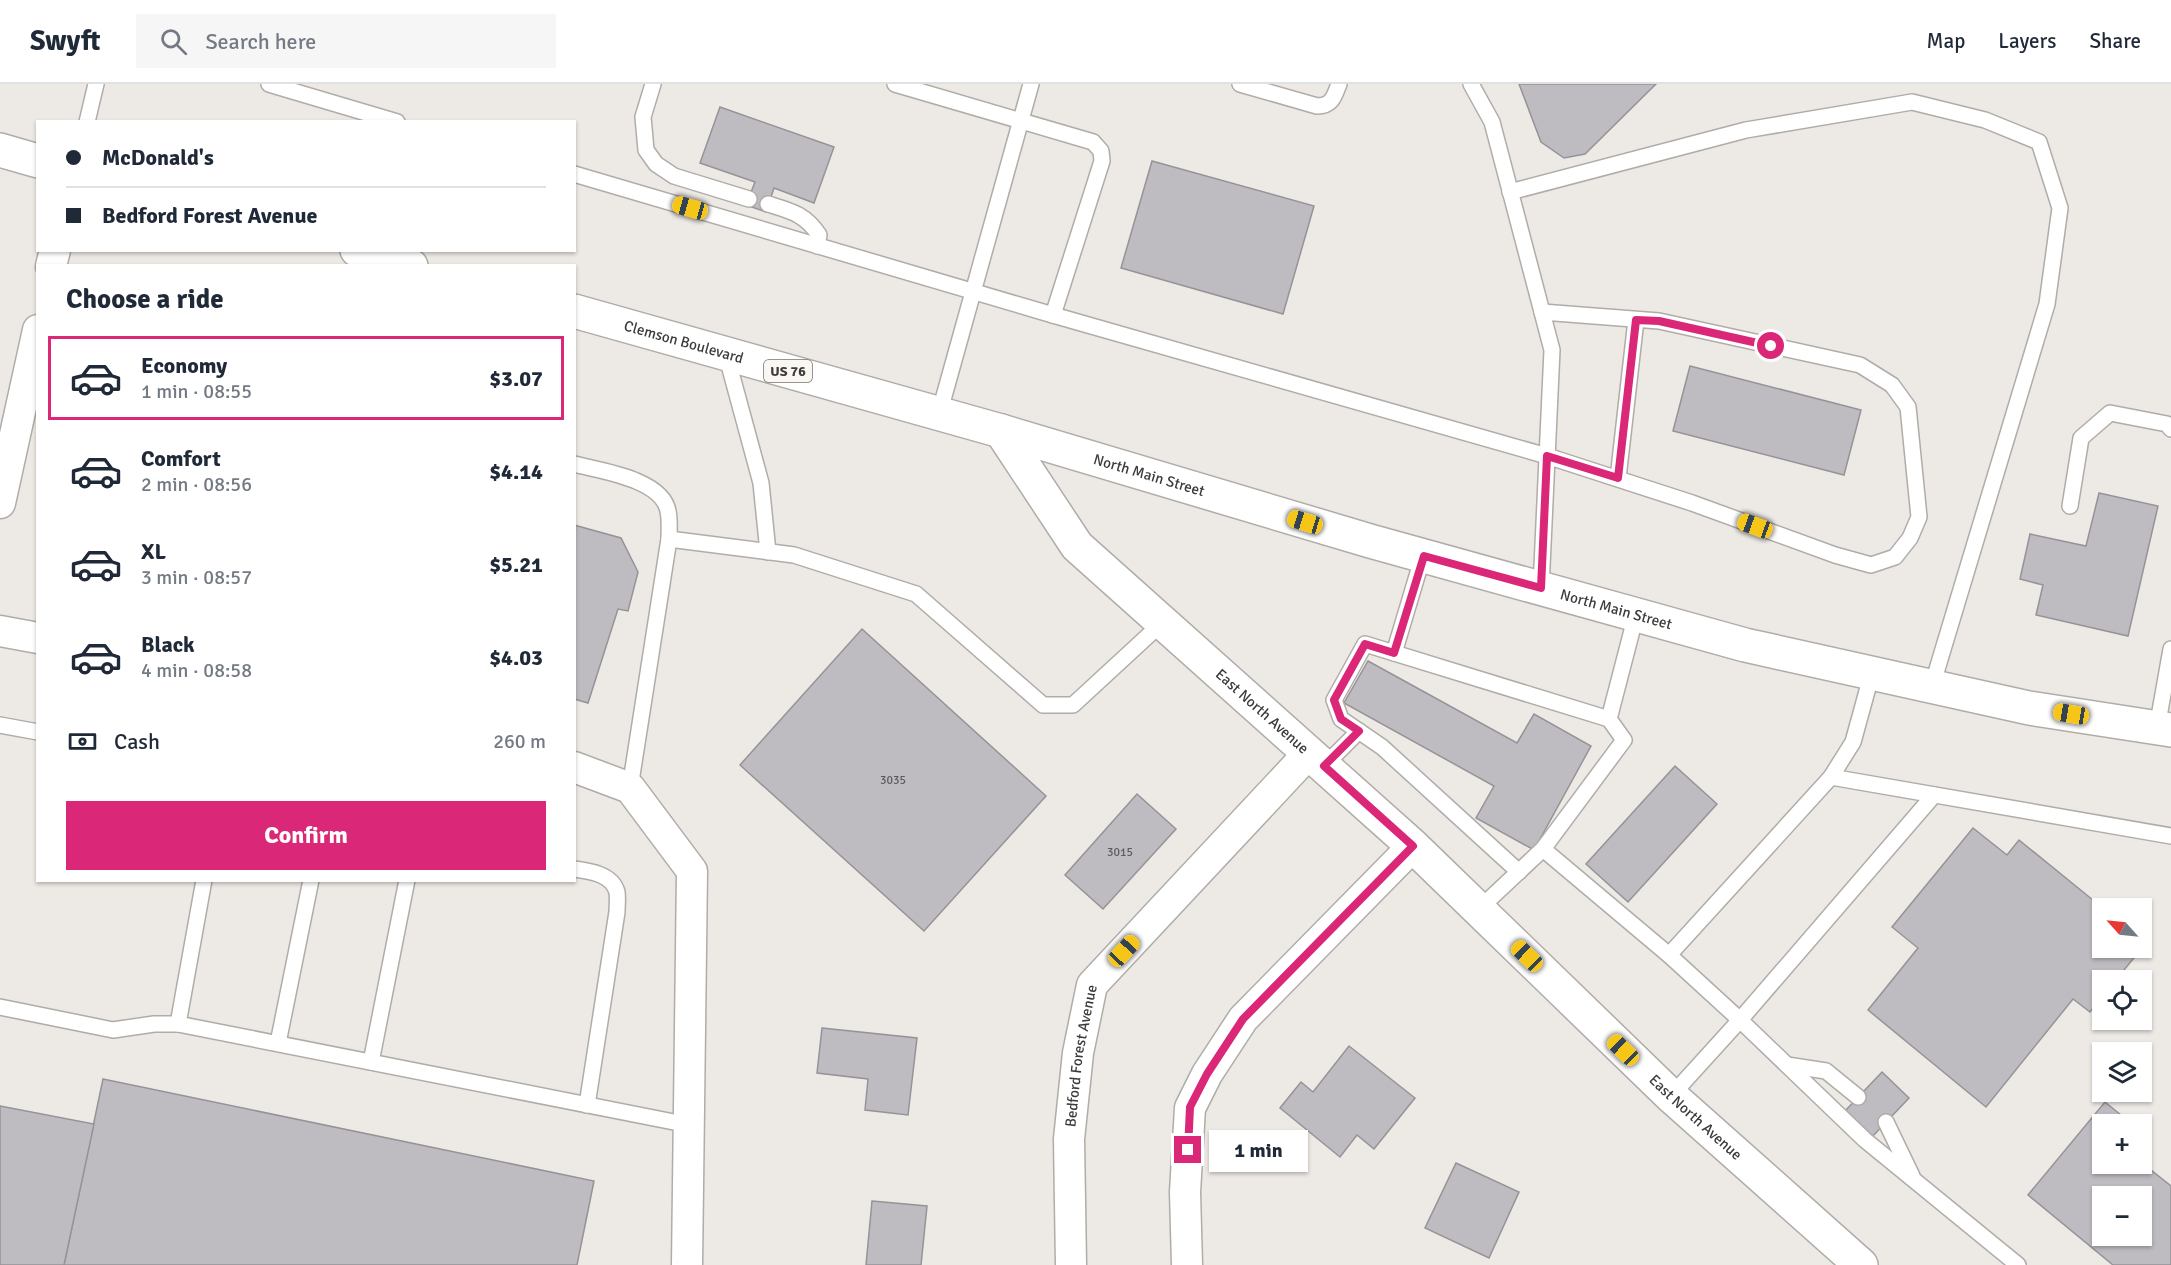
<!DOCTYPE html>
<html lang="en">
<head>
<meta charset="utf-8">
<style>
	body { margin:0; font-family:Signika,sans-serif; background:#f6f6f7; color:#1f2937; height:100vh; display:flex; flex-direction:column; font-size:22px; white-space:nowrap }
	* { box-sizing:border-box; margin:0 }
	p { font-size:20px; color:#747a83 }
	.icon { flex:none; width:33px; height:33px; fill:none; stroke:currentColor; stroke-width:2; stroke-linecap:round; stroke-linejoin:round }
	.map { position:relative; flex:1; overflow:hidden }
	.drawer { position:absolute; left:36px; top:180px; width:540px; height:618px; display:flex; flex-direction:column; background:#fff; border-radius:0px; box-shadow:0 2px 4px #0004 }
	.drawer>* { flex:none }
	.banner { position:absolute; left:36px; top:36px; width:540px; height:132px; border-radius:0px; box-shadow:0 2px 4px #0004; display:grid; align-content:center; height:132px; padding:0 30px; background:#fff }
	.needle { width:39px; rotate:297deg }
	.tools { position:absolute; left:2092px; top:814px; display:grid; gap:12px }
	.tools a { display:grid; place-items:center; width:60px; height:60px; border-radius:0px; background:#fff; box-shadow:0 2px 4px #0004; font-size:30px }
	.end { position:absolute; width:27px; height:27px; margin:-14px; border:8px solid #db2777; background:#fff; box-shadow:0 0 0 3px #fff }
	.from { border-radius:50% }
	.bubble { position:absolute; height:42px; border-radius:0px; background:#fff; box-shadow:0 2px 4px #0004; font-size:20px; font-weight:800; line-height:42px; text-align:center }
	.car { position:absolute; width:18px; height:36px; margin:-18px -9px; border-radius:8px; box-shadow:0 0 4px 2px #0007; background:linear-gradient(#f5c518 24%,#345 0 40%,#f5c518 0 76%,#345 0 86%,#f5c518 0) }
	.banner b { display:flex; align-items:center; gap:21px; height:57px; font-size:22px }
	.banner b+b { border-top:2px solid #e0e1e3 }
	.banner i { width:15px; height:15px; background:#1f2937 }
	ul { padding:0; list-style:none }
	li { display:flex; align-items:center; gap:18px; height:84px; margin:0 12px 9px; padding:0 18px; border:3px solid transparent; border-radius:0px }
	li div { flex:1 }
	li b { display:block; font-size:22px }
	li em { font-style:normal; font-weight:800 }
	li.selected { border-color:#db2777 }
	li>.icon { width:54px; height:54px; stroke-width:1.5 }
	h2 { padding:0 30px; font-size:27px; line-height:72px }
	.pay { display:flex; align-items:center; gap:15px; height:66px; padding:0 30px; font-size:22px }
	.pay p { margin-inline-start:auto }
	.primary-button { display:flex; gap:12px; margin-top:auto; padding:12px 30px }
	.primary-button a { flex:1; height:69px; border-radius:0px; background:#db2777; color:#fff; font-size:24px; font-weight:800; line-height:69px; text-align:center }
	header { display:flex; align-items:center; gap:36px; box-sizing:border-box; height:84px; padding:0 30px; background:#fff; border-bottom:2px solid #e0e1e3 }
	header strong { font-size:28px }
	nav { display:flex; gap:33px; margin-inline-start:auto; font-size:21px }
	.search { width:420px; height:54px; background:#f6f6f7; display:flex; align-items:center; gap:15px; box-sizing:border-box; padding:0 21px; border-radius:0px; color:#747a83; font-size:22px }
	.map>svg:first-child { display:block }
	.building { fill:#bebcc1; stroke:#969398; stroke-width:1.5; fill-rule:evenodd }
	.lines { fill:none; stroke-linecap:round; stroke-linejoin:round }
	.service-casing { stroke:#b0aca8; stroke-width:18 }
	.minor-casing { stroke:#b0aca8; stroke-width:33 }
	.primary-casing { stroke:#b0aca8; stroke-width:36 }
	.service { stroke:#fff; stroke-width:15 }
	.minor { stroke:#fff; stroke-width:30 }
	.primary { stroke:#fff; stroke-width:33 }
	.route { stroke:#db2777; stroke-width:8 }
	.labels { text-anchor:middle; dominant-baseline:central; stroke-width:6; stroke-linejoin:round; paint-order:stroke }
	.number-label { font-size:12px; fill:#5c5b5b }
	.shield { fill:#faf7f2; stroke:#757370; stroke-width:1.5 }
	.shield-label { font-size:14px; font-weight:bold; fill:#3c3b39 }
	.street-label { font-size:15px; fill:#3c3b39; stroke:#faf7f2 }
</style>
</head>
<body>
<header>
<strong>Swyft</strong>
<div class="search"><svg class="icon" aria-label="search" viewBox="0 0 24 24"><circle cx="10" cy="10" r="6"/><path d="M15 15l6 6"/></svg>Search here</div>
<nav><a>Map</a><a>Layers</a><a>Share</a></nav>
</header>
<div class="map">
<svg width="2171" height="1181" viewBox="0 0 2171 1181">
	<rect width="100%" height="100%" fill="#ede9e5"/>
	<g class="building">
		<path d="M1519,0h137l-71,70 -21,4 -23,-16z"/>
		<path d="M720,23l114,40 -20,56 -40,-15 -8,24 -20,-7 9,-23 -55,-19z"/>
		<path d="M1152,77l162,45 -31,108 -162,-46z"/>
		<path d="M1690,282l171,44 -17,65 -171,-44z"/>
		<path d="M2099,409l59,13 -30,130 -92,-21 7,-30 -23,-6 10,-45 56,12z"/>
		<path d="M574,441l47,13 17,34 -10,39 -10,-2 -30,94 -14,-4z"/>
		<path d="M862,545l184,167 -122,135 -184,-166z"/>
		<path d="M1368,577l149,82 17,-29 57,32 -57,104 -58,-32 18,-32 -150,-83z"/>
		<path d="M1675,682l42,38 -89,98 -42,-38z"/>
		<path d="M1137,710l39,35 -73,80 -38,-34z"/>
		<path d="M1973,744l34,27 12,-15 85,69 -1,39h11l9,8 7,-8h12l-27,33h-12v15l-13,16 -17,-13 -87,108 -118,-97 50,-62 -26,-21z"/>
		<path d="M822,944l95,10 -9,77 -43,-5 3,-31 -51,-6z"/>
		<path d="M1349,962l66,52 -41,51 -17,-14 -17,22 -60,-49 21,-26 12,10z"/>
		<path d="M1882,988l27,26 -37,39 -27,-26z"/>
		<path d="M103,995l491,102 -17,84h-513z"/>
		<path d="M2105,1018l16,13 -9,10h-9v39l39,-1 29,23v79h-58l-85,-70zM2103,1113h39v39h-39z"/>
		<path d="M0,1022l94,18 -30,141h-64z"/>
		<path d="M1456,1079l63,29 -30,66 -64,-30z"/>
		<path d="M872,1117l55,5 -6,59h-55z"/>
	</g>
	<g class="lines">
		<defs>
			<g id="service">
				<path d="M269,0l128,38"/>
				<path d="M653,0l-10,33 3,33 10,14 18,12 75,23"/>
				<path d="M895,0l198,58 8,9 1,10 -49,154"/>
				<path d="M1240,0l77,22c15,0 17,-9 22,-22"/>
				<path d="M1471,0l21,38 60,228 -11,238"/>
				<path d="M87,38l9,-38"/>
				<path d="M574,90l479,141 494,141 145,47 143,52 36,10 24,-8 15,-19 9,-21 -11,-110 -16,-22 -32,-20 -201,-44 -117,-9"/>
				<path d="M1510,108l236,-62 166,-28 73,18 54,22 21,66 -13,96 -115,382"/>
				<path d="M768,120c23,7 37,10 51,31l-2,11"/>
				<path d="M726,270l35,129 7,69"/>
				<path d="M939,330l92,-330"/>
				<path d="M574,380c27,7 88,15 94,47 2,9 1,19 1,28l-39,249"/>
				<path d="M1618,394l18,-158"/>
				<path d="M2070,422l11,-68 29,-25 57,11 4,5"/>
				<path d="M669,455l125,16 122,39 127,111h30l90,-83"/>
				<path d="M1394,569l29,-97"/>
				<path d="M1872,589l-19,69 -22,35 340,59"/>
				<path d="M0,641l38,7"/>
				<path d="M2157,644l14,-79"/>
				<path d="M1324,682l35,-35"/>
				<path d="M1934,711l-194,225 125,120 153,125"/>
				<path d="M1543,765l126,106 71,65 -69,76"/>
				<path d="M574,785c16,2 38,5 43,23 1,6 0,14 0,20l-30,193"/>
				<path d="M1519,788l-137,-125 -41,-28 -7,-19 31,-56 244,75"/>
				<path d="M1479,825l64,-60 81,-109 -15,-21 27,-104"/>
				<path d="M1669,871l162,-178"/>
				<path d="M0,923l113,23 41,-6h24l511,101"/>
				<path d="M178,940l26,-144"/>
				<path d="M278,959l33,-163"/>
				<path d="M371,978l36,-182"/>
				<path d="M1787,981l39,6 32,26"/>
				<path d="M1886,1038l26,54"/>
			</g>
			<g id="minor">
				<path d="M51,182l4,-16"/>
				<path d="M0,419l38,-173"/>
				<path d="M0,547l38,7"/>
				<path d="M574,683l56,21 62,83 -5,394"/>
				<path id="s1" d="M1071,1181l-2,-126 9,-86 14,-68 217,-232"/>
				<path d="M1187,1181l-2,-73 5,-84 17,-34 36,-55 170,-173"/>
			</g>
			<g id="primary">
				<path d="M0,66l38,11"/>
				<path d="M357,166l54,16"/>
				<path id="s2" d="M574,227l427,120 369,110 375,104 284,63 142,22"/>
				<path id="s3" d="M1001,347l76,115 336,300 258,250 190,169"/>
			</g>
		</defs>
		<use href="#service" class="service-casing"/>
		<use href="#minor" class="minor-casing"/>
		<use href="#primary" class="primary-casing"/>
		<use href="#service" class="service"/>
		<use href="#minor" class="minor"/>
		<use href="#primary" class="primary"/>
	</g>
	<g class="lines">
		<path class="route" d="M1188,1066l2,-43 17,-33 36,-55 170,-173 -89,-80 35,-35 -18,-12 -7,-19 31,-56 29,9 30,-97 117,32 6,-132 71,22 18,-158 23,1 112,25"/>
	</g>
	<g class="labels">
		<g class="number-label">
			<text x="893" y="696">3035</text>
			<text x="1120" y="768">3015</text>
		</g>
		<rect class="shield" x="764" y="276" width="48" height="22" rx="4.5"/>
		<g class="shield-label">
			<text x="788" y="287">US 76</text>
		</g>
		<g class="street-label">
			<text stroke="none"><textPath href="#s2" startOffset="114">Clemson Boulevard</textPath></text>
			<text stroke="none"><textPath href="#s2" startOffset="598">North Main Street</textPath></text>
			<text stroke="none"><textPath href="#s2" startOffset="1084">North Main Street</textPath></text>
			<text stroke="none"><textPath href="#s3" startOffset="386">East North Avenue</textPath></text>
			<text stroke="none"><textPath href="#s1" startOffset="210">Bedford Forest Avenue</textPath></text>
			<text stroke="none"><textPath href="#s3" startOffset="980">East North Avenue</textPath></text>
		</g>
	</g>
</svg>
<div class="tools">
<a><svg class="needle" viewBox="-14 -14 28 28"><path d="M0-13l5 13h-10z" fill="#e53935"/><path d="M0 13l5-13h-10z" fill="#747a83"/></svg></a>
<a><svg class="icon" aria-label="locate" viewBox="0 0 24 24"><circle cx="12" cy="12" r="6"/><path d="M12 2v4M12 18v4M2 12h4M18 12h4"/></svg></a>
<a><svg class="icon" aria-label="layers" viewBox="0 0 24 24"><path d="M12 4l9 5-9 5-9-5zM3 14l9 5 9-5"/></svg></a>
<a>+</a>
<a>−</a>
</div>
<i class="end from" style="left:1771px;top:262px"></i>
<i class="end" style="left:1188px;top:1066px"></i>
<div class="bubble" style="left:1209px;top:1046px;width:99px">1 min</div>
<i class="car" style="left:690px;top:124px;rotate:286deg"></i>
<i class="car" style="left:1305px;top:438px;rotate:287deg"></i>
<i class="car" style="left:1755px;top:442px;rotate:290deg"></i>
<i class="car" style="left:2071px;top:630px;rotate:279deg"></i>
<i class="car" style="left:1124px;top:867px;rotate:43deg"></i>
<i class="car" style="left:1527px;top:872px;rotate:314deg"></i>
<i class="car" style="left:1623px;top:966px;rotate:314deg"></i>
<div class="banner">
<b><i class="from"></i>McDonald's</b>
<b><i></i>Bedford Forest Avenue</b>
</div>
<section class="drawer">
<h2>Choose a ride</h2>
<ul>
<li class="selected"><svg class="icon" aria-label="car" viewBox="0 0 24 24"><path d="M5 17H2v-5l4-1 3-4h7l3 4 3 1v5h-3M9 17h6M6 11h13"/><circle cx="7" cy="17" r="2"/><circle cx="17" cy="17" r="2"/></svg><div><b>Economy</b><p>1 min · 08:55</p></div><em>$3.07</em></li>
<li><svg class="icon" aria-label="car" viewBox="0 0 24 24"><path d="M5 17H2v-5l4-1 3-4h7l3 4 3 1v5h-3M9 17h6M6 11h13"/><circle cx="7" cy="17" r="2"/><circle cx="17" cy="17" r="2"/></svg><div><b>Comfort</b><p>2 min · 08:56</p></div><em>$4.14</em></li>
<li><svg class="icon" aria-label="car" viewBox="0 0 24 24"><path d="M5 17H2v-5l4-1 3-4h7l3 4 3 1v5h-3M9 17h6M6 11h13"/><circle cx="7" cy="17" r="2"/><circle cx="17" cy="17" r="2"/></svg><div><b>XL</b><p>3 min · 08:57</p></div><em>$5.21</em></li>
<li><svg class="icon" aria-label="car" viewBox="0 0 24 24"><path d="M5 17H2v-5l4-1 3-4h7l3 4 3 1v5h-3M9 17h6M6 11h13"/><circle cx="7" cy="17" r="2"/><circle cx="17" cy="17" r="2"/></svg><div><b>Black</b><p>4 min · 08:58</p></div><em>$4.03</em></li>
</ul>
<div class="pay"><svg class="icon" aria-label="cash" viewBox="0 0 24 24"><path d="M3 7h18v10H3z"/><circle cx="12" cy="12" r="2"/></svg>Cash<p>260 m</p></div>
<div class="primary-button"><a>Confirm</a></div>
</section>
</div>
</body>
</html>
